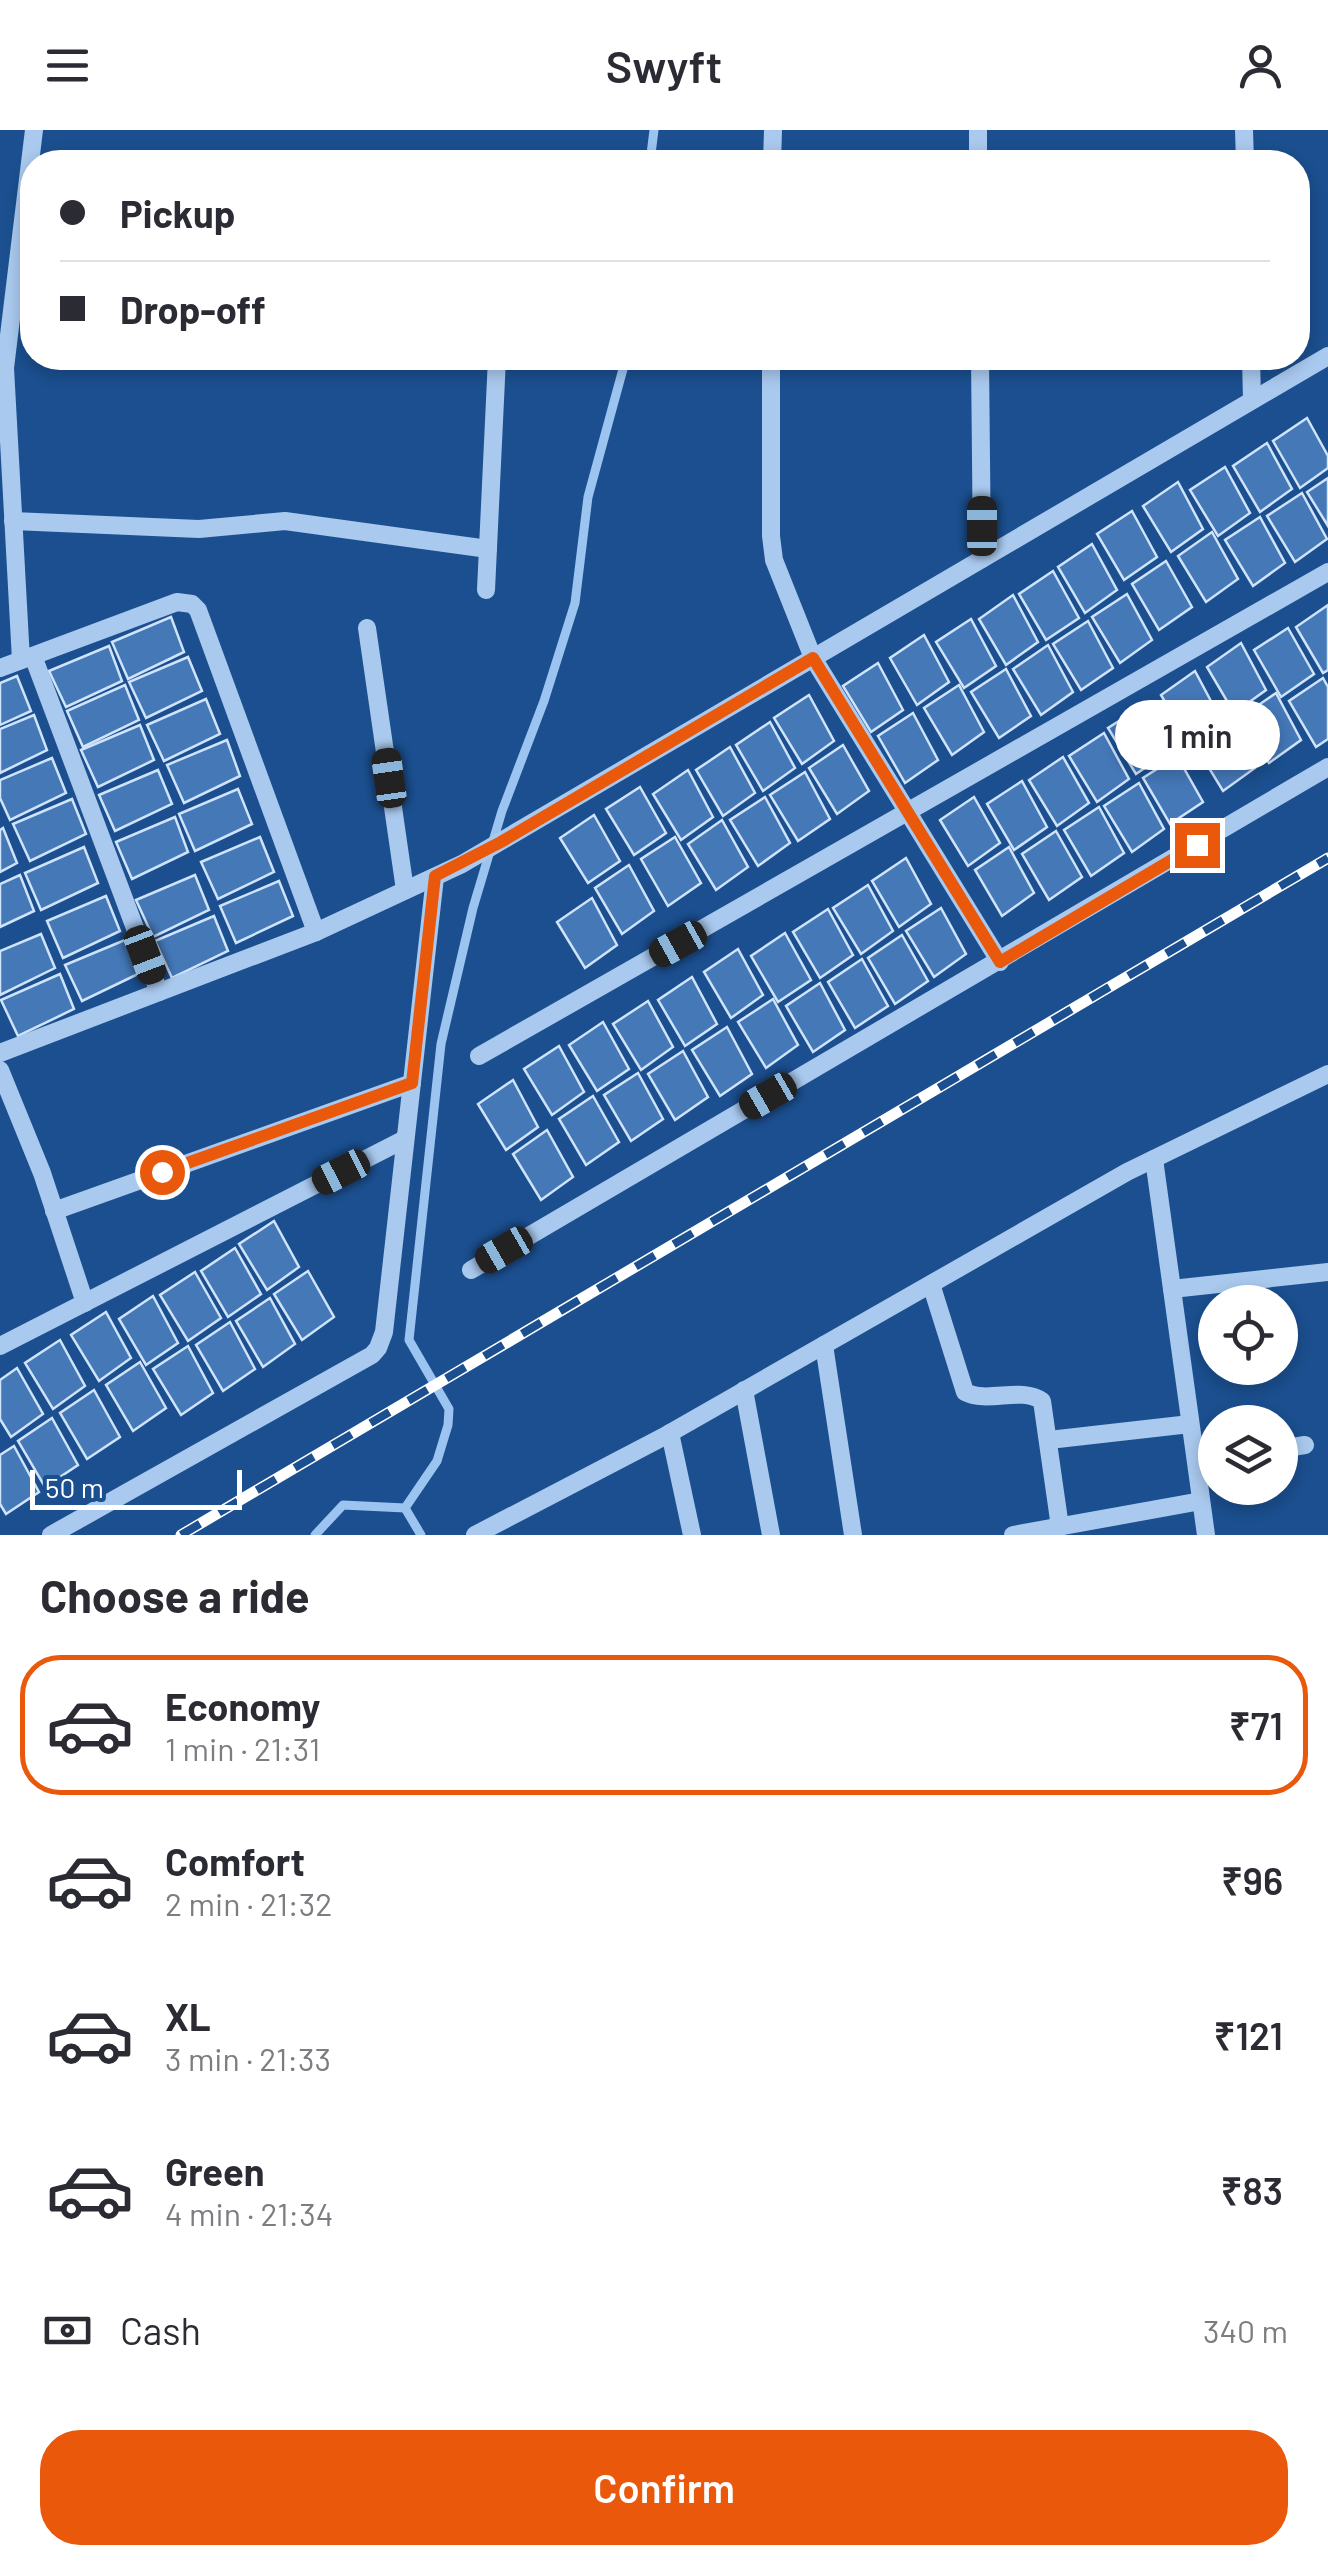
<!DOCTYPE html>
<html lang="en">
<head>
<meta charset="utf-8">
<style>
	body { margin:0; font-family:Barlow,sans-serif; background:#f2f2f3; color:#2b2b33; height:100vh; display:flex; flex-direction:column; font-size:38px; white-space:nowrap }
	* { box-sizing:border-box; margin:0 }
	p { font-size:32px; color:#7c7c81 }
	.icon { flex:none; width:55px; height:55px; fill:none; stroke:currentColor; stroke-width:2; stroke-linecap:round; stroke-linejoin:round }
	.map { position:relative; height:1405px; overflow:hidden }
	.details { display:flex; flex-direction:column; background:#fff; flex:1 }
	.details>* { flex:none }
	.hud { position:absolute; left:20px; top:20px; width:1290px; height:220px; border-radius:40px; box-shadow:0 5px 15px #0003; display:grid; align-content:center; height:220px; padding:0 40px; background:#fff }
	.controls { position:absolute; left:1198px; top:1155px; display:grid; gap:20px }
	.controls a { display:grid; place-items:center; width:100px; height:100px; border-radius:50%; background:#fff; box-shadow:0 5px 15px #0003; font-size:50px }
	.scale { position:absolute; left:30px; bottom:25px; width:212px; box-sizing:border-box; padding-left:10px; border:5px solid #fff; border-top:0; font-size:28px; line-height:35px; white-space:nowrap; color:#fff; -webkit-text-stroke:8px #1b4f8f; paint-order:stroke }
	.end { position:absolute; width:45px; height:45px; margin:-22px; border:12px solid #ea580c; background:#fff; box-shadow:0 0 0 5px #fff }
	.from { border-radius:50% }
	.bubble { position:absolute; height:70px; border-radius:35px; background:#fff; box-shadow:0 5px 15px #0003; font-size:32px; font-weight:600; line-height:70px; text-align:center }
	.car { position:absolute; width:30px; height:60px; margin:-30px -15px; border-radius:12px; box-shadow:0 0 8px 2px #0007; background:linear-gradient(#222 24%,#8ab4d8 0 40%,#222 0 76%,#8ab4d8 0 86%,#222 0) }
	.hud b { display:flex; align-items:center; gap:35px; height:95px; font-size:38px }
	.hud b+b { border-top:2px solid #e1e1e2 }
	.hud i { width:25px; height:25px; background:#2b2b33 }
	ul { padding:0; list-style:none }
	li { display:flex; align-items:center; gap:30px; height:140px; margin:0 20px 15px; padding:0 20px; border:5px solid transparent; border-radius:40px }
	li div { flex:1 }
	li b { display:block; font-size:38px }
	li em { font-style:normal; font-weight:600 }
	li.selected { border-color:#ea580c }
	li>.icon { width:90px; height:90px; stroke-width:1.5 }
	h2 { padding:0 40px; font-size:45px; line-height:120px }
	.pay { display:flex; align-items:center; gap:25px; height:110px; padding:0 40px; font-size:38px }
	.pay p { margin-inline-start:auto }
	.action { display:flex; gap:20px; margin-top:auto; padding:20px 40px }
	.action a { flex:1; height:115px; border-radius:40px; background:#ea580c; color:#fff; font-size:40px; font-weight:600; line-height:115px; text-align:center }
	header { display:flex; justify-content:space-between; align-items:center; height:130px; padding:0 40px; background:#fff; font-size:45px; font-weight:600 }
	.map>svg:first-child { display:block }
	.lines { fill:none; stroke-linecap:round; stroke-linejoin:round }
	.stream { stroke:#9cc4f0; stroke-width:9 }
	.building { fill:#4478b7; stroke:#cfe3fa; stroke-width:2.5 }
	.minor { stroke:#a9c9ee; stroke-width:18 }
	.rail-casing { stroke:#fff; stroke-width:11 }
	.rail { stroke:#1b4f8f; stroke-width:8; stroke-dasharray:22; stroke-linecap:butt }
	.route { stroke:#ea580c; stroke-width:12 }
</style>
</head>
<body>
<header><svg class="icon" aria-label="menu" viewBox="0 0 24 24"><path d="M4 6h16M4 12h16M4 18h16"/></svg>Swyft<svg class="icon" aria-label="person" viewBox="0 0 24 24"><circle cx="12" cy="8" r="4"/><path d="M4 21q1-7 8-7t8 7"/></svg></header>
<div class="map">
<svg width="1328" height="1405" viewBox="0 0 1328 1405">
	<rect width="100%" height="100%" fill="#1b4f8f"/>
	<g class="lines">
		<g class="stream">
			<path d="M650,32l4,-32"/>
			<path d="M405,1378l16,27"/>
			<path d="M315,1405l28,-30 62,3 32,-47 11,-36 1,-16 -40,-69 32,-296 32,-136 29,-97 42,-110 31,-98 13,-106 38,-139"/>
		</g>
	</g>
	<g class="building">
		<path d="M1307,288l21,38v12l-28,20 -27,-47z"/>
		<path d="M1267,313l25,46 -32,23 -27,-46z"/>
		<path d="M1225,337l25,46 -32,23 -28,-46z"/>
		<path d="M1328,348v48l-21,-34z"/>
		<path d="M1178,352l25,47 -32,23 -28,-46z"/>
		<path d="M1302,363l25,46 -32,23 -28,-46z"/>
		<path d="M1132,381l25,46 -33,23 -27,-46z"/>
		<path d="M1260,387l25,46 -32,23 -28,-46z"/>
		<path d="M1212,402l26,47 -32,23 -28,-46z"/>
		<path d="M1092,414l25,46 -32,23 -27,-46z"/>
		<path d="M1166,431l26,46 -33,23 -27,-46z"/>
		<path d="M1053,441l26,47 -33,22 -27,-46z"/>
		<path d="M1127,464l25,46 -32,23 -28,-46z"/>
		<path d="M1013,465l25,47 -32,23 -27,-46z"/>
		<path d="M1328,475v65l-5,3 -27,-46z"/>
		<path d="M171,487l13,35 -56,27 -16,-37z"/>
		<path d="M971,489l25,47 -32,22 -28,-46z"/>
		<path d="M1088,491l25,47 -32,22 -28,-46z"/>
		<path d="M1288,498l26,46 -33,23 -27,-47z"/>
		<path d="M924,505l25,47 -32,23 -27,-47z"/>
		<path d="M1241,513l25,47 -32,23 -27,-46z"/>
		<path d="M1048,515l25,47 -32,23 -28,-46z"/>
		<path d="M109,516l13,35 -56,26 -17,-36z"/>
		<path d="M188,527l14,34 -56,27 -17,-36z"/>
		<path d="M878,533l25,47 -32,22 -28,-46z"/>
		<path d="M1006,539l25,47 -32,22 -28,-46z"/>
		<path d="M1195,541l25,47 -32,23 -27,-46z"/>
		<path d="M17,546l14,35 -31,14v-42z"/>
		<path d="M1323,548l5,9v52l-12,8 -27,-46z"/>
		<path d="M125,555l14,35 -56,27 -16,-36z"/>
		<path d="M959,555l25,47 -32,23 -28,-47z"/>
		<path d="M1276,563l25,47 -32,23 -28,-46z"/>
		<path d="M809,565l25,46 -32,23 -28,-46z"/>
		<path d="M206,569l14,35 -56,27 -17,-36z"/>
		<path d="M1143,576l25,46 -32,22 -28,-46z"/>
		<path d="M913,583l25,47 -33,23 -27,-47z"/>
		<path d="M34,585l13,35 -47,23v-44z"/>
		<path d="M770,592l25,46 -32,23 -27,-46z"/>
		<path d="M1230,592l25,46 -32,23 -28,-46z"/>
		<path d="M140,595l14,35 -56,27 -17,-37z"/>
		<path d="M1104,603l25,46 -32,23 -28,-46z"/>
		<path d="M227,610l13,36 -56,27 -17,-38z"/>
		<path d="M843,615l26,46 -32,23 -28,-46z"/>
		<path d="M730,617l25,46 -32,23 -27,-46z"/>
		<path d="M1177,626l26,46 -33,22 -27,-46z"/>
		<path d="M1063,627l26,46 -32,23 -28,-46z"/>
		<path d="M52,628l14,35 -56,27 -10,-22v-18z"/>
		<path d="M158,640l14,34 -57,27 -16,-36z"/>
		<path d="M688,640l25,47 -32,23 -28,-46z"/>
		<path d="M805,642l25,47 -32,22 -28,-46z"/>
		<path d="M1022,651l25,46 -33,23 -27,-46z"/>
		<path d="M1139,653l25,46 -32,23 -28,-46z"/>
		<path d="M640,657l26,46 -32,22 -28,-46z"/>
		<path d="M238,659l14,35 -57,27 -16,-37z"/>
		<path d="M765,667l25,46 -32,23 -28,-46z"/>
		<path d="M974,667l26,46 -32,23 -28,-46z"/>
		<path d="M72,669l14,35 -56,27 -17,-37z"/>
		<path d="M1099,677l25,46 -33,23 -27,-46z"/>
		<path d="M594,685l26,46 -32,22 -28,-45z"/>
		<path d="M175,687l13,35 -56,27 -16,-37z"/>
		<path d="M722,690l26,47 -32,23 -28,-46z"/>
		<path d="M3,698l14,35 -17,9v-42z"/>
		<path d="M1056,701l26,46 -33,23 -27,-46z"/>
		<path d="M260,707l14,35 -56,27 -17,-37z"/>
		<path d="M675,707l26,46 -33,23 -27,-47z"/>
		<path d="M84,717l14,36 -57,27 -16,-37z"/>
		<path d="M1009,717l25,46 -32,23 -27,-46z"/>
		<path d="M906,728l25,46 -32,23 -27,-46z"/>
		<path d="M629,735l25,46 -32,23 -27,-46z"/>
		<path d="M20,745l14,36 -34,16v-43z"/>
		<path d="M195,745l14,35 -56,27 -17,-37z"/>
		<path d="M279,751l14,35 -57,27 -16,-37z"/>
		<path d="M868,755l25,46 -32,23 -28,-46z"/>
		<path d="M106,766l14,35 -57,27 -16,-37z"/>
		<path d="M592,768l25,47 -32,23 -28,-46z"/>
		<path d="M941,778l25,46 -32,23 -28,-46z"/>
		<path d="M828,779l25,46 -33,23 -27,-46z"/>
		<path d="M214,786l14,35 -56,27 -17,-37z"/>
		<path d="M785,803l26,47 -33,22 -27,-46z"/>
		<path d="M41,804l14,34 -55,27v-44z"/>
		<path d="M902,805l26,46 -33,23 -27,-46z"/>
		<path d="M125,810l13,34 -56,27 -17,-36z"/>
		<path d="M738,819l25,46 -32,23 -27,-46z"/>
		<path d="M862,829l26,47 -33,22 -27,-46z"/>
		<path d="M60,844l14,35 -56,27 -17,-36z"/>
		<path d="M692,847l25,47 -32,22 -27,-46z"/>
		<path d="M820,853l25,47 -32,22 -27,-46z"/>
		<path d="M773,869l25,46 -32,23 -28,-46z"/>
		<path d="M648,871l25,46 -32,23 -28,-46z"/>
		<path d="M603,892l26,47 -32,22 -28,-46z"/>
		<path d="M727,897l25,47 -32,22 -28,-46z"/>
		<path d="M559,916l25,46 -32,23 -28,-46z"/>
		<path d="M683,921l25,46 -33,23 -27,-46z"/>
		<path d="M638,943l25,46 -32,22 -27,-46z"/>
		<path d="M513,950l25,47 -32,23 -28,-46z"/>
		<path d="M593,966l26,46 -33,23 -27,-46z"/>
		<path d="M547,1000l26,47 -32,23 -28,-46z"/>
		<path d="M274,1091l25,46 -32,23 -28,-46z"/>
		<path d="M235,1118l26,46 -33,23 -27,-46z"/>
		<path d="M308,1141l26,46 -32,23 -28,-46z"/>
		<path d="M195,1142l26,46 -33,23 -28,-46z"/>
		<path d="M153,1166l25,47 -32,22 -27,-46z"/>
		<path d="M270,1168l25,46 -32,23 -27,-46z"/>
		<path d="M106,1182l25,46 -32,23 -28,-46z"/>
		<path d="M230,1192l25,47 -32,22 -27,-46z"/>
		<path d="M60,1210l25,46 -32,23 -28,-46z"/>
		<path d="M188,1216l25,47 -32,22 -28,-46z"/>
		<path d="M140,1232l26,46 -33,23 -27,-46z"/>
		<path d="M17,1238l26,46 -32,23 -11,-18v-39z"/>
		<path d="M94,1260l26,47 -33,22 -27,-46z"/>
		<path d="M52,1288l26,47 -33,22 -27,-46z"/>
		<path d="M14,1316l25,46 -33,22 -6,-10v-49z"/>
	</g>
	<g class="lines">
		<g class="minor">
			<path d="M978,0v32"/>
			<path d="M1244,0l1,32"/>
			<path d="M772,32l1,-32"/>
			<path d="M771,228v178l3,24 39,98 187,304"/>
			<path d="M980,228l2,201"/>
			<path d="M1251,228l1,42"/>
			<path d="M13,391l186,8 86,-8 203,28"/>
			<path d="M486,460l11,-232"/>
			<path d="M367,498l38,262"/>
			<path d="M33,526l126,336"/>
			<path d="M21,530l-16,-292 29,-238"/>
			<path d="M0,538l177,-66 15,2 6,6 118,322"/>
			<path d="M0,923l316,-121 146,-68 866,-508"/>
			<path d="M479,926l849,-484"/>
			<path d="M0,940l42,103 43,130"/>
			<path d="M1154,1029l52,376"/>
			<path d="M54,1081l358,-128"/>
			<path d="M471,1140l857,-503"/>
			<path d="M931,1154l34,108c23,12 56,-6 77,9l18,126"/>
			<path d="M1172,1159l156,-17"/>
			<path d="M824,1215l29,190"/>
			<path d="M0,1216l405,-207"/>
			<path d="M744,1260l27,145"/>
			<path d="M670,1303l22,102"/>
			<path d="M1049,1310l141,-16"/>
			<path d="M1280,1319l25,-4"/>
			<path d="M51,1405l321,-180 6,-7 6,-16 51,-455"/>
			<path d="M475,1405l188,-98 464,-265 201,-98"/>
			<path d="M1013,1405l188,-34"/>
		</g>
		<defs>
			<path id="rail" d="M181,1405l1147,-677"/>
		</defs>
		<use href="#rail" class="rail-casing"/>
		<use href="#rail" class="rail"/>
	</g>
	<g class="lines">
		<path class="route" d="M162,1042l250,-89 23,-207 66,-34 312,-184 187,304 197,-117"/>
	</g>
</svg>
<div class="controls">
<a><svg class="icon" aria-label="locate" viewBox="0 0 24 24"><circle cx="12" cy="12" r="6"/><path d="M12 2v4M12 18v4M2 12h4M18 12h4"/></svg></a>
<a><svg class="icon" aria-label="layers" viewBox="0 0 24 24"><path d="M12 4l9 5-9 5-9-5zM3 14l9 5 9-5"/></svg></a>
</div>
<div class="scale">50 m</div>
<i class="end from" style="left:162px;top:1042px"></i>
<i class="end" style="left:1197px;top:715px"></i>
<div class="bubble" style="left:1115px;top:570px;width:165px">1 min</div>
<i class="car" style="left:982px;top:396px;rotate:0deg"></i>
<i class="car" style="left:389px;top:648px;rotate:352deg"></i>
<i class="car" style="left:678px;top:814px;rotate:241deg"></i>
<i class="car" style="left:145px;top:825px;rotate:159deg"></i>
<i class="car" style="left:768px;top:966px;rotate:240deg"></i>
<i class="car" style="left:341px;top:1042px;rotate:243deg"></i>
<i class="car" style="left:504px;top:1120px;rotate:240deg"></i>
<div class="hud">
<b><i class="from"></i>Pickup</b>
<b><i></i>Drop-off</b>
</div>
</div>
<section class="details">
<h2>Choose a ride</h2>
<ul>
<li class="selected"><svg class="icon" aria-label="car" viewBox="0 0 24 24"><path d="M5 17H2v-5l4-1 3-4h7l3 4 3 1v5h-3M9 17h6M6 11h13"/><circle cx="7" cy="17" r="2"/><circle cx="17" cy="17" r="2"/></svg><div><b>Economy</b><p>1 min · 21:31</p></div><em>₹71</em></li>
<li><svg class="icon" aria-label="car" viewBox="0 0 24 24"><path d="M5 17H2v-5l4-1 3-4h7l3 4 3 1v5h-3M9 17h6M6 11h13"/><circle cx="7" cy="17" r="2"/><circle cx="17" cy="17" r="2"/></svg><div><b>Comfort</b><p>2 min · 21:32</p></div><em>₹96</em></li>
<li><svg class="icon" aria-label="car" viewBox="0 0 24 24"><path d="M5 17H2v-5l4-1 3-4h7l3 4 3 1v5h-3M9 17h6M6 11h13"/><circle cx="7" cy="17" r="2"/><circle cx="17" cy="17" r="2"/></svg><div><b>XL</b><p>3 min · 21:33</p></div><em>₹121</em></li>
<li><svg class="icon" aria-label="car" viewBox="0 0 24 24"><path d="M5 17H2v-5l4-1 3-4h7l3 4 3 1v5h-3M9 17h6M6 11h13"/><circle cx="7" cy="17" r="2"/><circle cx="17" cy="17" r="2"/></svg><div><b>Green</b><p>4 min · 21:34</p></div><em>₹83</em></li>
</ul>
<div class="pay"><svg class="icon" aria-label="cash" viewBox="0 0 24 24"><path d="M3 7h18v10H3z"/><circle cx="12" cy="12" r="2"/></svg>Cash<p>340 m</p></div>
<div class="action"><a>Confirm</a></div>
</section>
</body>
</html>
